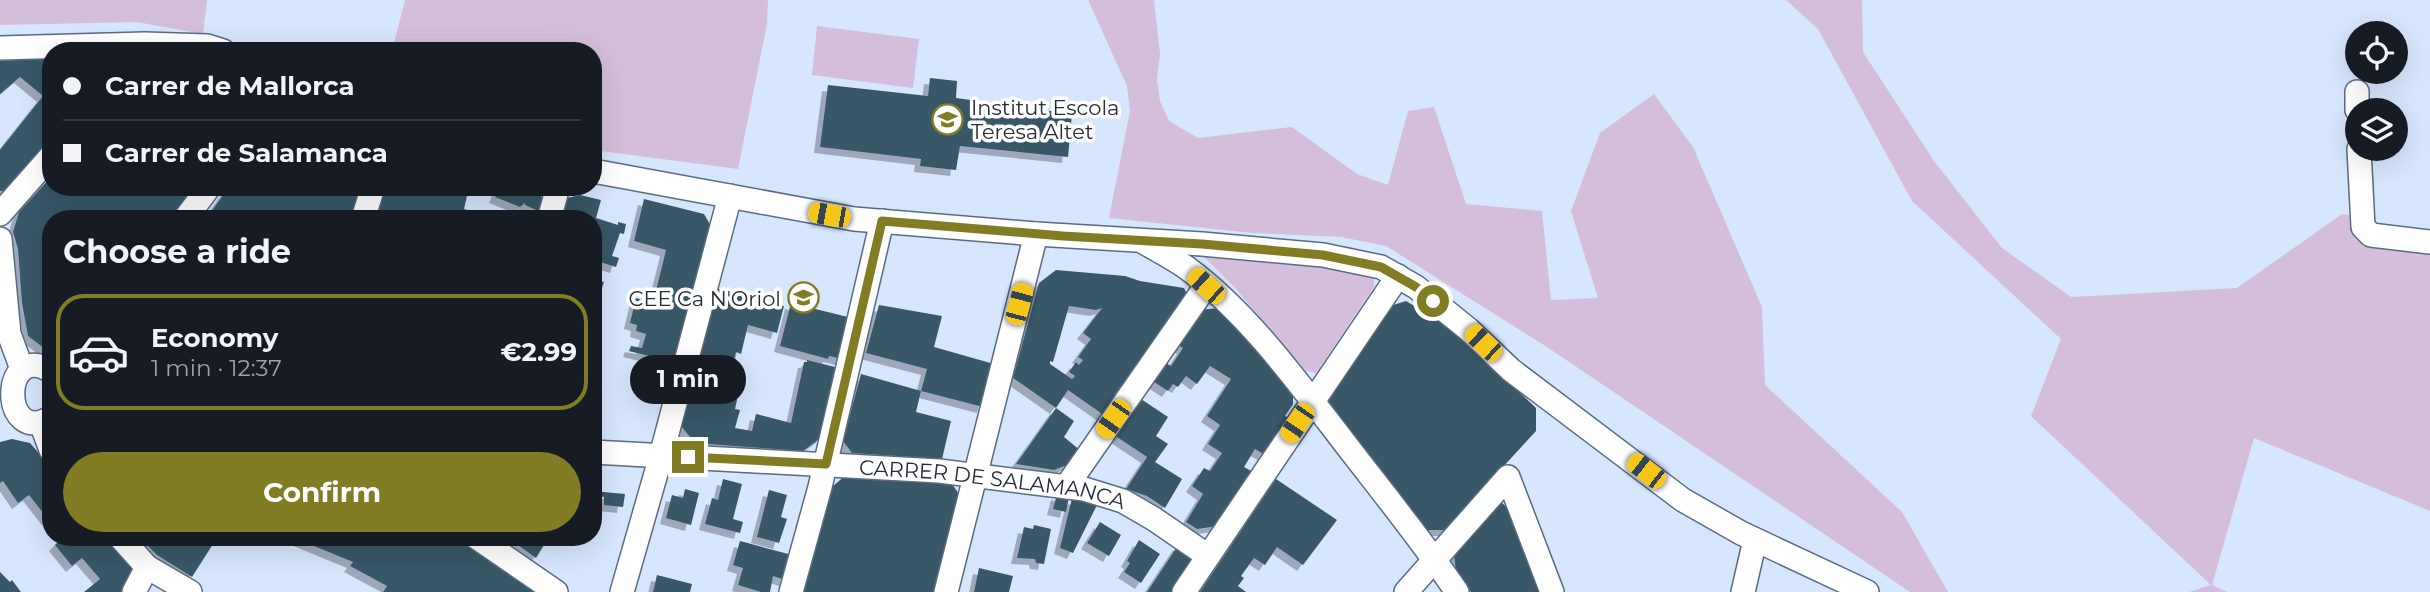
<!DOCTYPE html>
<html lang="en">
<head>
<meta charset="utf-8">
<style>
	body { margin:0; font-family:Montserrat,sans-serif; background:#20242c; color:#f1f3f6; height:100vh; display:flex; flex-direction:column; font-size:26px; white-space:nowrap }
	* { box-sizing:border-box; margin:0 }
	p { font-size:23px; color:#9ea1a6 }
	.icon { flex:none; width:38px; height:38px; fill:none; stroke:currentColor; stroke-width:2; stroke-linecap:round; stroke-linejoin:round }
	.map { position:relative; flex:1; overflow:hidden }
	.panel { position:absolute; left:42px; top:210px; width:560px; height:336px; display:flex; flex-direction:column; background:#171b24; border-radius:28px; box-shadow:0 7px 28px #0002 }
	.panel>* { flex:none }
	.banner { position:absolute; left:42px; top:42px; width:560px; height:154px; border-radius:28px; box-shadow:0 7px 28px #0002; display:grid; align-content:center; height:154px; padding:0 21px; background:#171b24 }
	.controls { position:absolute; left:2345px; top:21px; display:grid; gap:14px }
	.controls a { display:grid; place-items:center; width:63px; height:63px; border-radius:50%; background:#171b24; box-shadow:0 7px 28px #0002; font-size:35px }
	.end { position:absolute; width:32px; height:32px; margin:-16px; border:9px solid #827d25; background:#fff; box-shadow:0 0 0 4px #fff }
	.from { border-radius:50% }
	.bubble { position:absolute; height:49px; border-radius:24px; background:#171b24; box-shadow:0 7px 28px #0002; font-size:23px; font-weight:700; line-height:49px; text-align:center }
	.car { position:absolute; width:21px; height:42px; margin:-21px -10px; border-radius:9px; box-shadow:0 0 5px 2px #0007; background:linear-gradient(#f5c518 24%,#345 0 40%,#f5c518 0 76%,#345 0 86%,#f5c518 0) }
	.banner b { display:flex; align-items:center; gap:24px; height:66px; font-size:26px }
	.banner b+b { border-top:2px solid #363941 }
	.banner i { width:18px; height:18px; background:#f1f3f6 }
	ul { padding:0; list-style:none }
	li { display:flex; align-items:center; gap:21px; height:116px; margin:0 14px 10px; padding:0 7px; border:4px solid transparent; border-radius:28px }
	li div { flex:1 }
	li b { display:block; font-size:26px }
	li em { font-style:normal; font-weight:700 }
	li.active { border-color:#827d25 }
	li>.icon { width:63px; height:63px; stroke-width:1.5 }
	h2 { padding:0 21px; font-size:32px; line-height:84px }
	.cta { display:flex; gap:14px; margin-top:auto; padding:14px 21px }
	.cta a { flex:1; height:80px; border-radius:42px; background:#827d25; color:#fff; font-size:28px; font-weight:700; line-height:80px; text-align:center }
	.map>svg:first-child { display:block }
	.green { fill:#d4bedb }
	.building { fill:#385967; fill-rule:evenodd; filter:url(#shadow) }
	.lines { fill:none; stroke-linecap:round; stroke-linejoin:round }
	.street-casing { stroke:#5a6b84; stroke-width:26 }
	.street { stroke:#fff; stroke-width:23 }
	.route { stroke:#827d25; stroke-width:9 }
	.labels { text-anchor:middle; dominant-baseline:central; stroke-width:7; stroke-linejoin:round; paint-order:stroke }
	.poi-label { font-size:21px; fill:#262d38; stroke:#fff; text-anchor:start }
	.street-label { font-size:21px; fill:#262d38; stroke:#fff }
</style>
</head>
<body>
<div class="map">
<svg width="2430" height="592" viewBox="0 0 2430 592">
	<defs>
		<filter id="shadow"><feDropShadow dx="-6" dy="6" stdDeviation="0" flood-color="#0004"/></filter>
	</defs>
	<rect width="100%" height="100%" fill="#d6e6fd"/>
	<g class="green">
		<path d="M0,0h207l-4,34 -66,-12 -137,3z"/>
		<path d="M405,0h363l-1,24 -29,145 -145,-19v-99h-201z"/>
		<path d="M1088,0h66l6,54 -3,26 3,21 9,20 29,17 94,-11 65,47 31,11 20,-74 26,-4 32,97 76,7 9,89 47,-2 -27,-87 29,-78 54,-39 39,53 69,160 3,78 137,127 46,80h-38l-363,-245 -161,-101 -45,-9 -88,-4 -144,-15 21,-107 -3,-25z"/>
		<path d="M1786,0h76l1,52 71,109 68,87 69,49 166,-9 105,-74 15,3 73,35v259l-176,-73 -42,147 15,7h-38l22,-7 -180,-169 30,-77 -149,-138 -94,-172z"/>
		<path d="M817,26l102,13 -6,49 -101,-13z"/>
		<path d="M1203,256l131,11 40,11v9l-58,86 -10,-2 -71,-83z"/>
	</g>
	<g class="building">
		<path d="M51,58v84l-42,50 -9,-1v-41l43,-54 -23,-19 -20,17v-33z"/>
		<path d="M930,78l27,3 -1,17 116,16 -4,43 -108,-11 -4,24 -36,-4 1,-7 -101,-12 8,-62 100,11z"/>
		<path d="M51,177v10h144l-24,32h-120v132h-3l-20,-15 -6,-33 -4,-54 -5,-17 6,-20z"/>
		<path d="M229,187h131l-9,32h-145z"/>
		<path d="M385,187h84l-5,22 33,10h-122z"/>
		<path d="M499,187h17l24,7 7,12 -2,8 -20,-9v-2l-5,4 -25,-10z"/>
		<path d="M580,195l21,5 -5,18 22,7v-3l8,2 -2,10 -4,-1 -8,23 7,2 -3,9 -16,-5 -7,12v-55l-32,-2 6,-19z"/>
		<path d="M644,199l60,15 11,19 -34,131 -52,-13 2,-5 11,2 4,-14 -10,-3 1,-6 -7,-2 6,-25 17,5 13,-53 -32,-9z"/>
		<path d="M1056,270l69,6 15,5 44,7 4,8 -83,120 -37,-26 -12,18 -43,-30 26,-95zM1069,306l27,4 6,-2 -19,25 8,6 -13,18 5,3 -4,5 -3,-3 -7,10 6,4 -3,3 -22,-15v-3l3,1z"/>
		<path d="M593,279l11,3 -4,12 -1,14h2l-7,27z"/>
		<path d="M718,289l66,17 -7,27 -29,-8 -7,29 -5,-2 -7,27 12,3 -6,27 5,1 -5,18 17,3 4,-17 35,9 13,-61h3v-2l32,8 -17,69 -19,14 -108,-8 -14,-17z"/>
		<path d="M1406,301l45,26 85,81v23l-91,99h-18l-73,-94 -30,-31 66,-99z"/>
		<path d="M791,303l61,15 -10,41 -13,-3 -1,3 -48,-13z"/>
		<path d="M879,305l63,11 -8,31 60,17 -11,43 -62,-16 6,-22 -61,-16z"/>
		<path d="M1219,308l30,29 44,57v10l-8,12 4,2 -24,37 -10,-6 -11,18 9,5 -35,54 -21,3 -11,-7 17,-28 -11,-8 12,-18 6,3 12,-18 -14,-9 12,-19 -13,-9 24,-37 -21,-13 -13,18 -11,-8 -8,11 -5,-3 -5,7 -17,-11 12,-19 8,5 12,-18 -8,-5 23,-33z"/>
		<path d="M861,374l60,17 -5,21 35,9 -9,38 -90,-6 -9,-12z"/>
		<path d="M1138,397l30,20 -12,19 12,8 -13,18 27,17 -17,29 -18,-12 -21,-7 21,-32 -33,-22z"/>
		<path d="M1056,408l18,13 -10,16 17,14 -9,12 -18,7 -38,-6z"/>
		<path d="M12,439l18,4 21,24v56l-22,-28 -11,8 -15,-22 -3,2v-41z"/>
		<path d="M846,475l104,6 9,13 -26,98h-129l29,-106z"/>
		<path d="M723,479l19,5 -9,35 10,3 -3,11 -35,-9 7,-26 6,2z"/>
		<path d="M1276,479l61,41 -34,45 -26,-18 -12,18 -11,-7 -13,18 3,2 -6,8 8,6h-46z"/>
		<path d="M685,489l14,4 -8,32 -25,-7 6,-23 11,3z"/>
		<path d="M769,490l18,5 -6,22 6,2 -8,24 -22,-6z"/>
		<path d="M593,491l32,3 -2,13 -19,-2v-8l-11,-1z"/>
		<path d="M1057,494l12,3 -3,15 -13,-3z"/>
		<path d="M1072,498l26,5 -25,50 -13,-5z"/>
		<path d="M1501,502l17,15 28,75h-75l-15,-20 -2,-18z"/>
		<path d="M1100,522l21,13 -12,21 -22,-13z"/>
		<path d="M1034,525l17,4 -7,35 -8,-1 -1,-4 -18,-1 7,-31 9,2z"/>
		<path d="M63,537h46l24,24 -1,22 -6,9h-42l16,-13 -18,-21 -10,8 -17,-21z"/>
		<path d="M139,537h66l8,7 -21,33 -35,-22z"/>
		<path d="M292,537h166l79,55h-154l4,-6 -37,-20 3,-4z"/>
		<path d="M507,537h42l-13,21z"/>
		<path d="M1139,540l21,14 -19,29 -17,-11 6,-9 -3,-2z"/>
		<path d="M740,541l52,14 -7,25 -12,-4 -3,16h-9l-23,-7 5,-17 -10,-3z"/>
		<path d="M1179,544l9,6 4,16 -18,26h-27z"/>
		<path d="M979,568l34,8 -4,16h-35z"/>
		<path d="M0,572l10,10 2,-2 9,12h-21z"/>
		<path d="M657,575l35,9 -2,8h-37z"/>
	</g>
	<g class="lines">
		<defs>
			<g id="street">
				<path d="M0,48l145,-4 62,2 16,5"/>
				<path d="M2357,92v18"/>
				<path d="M2359,149l4,78 8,8 59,7"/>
				<path d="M593,171l261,48 182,15 166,10 121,11 58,12 35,20 52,42 43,41 172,130 58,33 126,59"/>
				<path d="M0,214l51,-58"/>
				<path d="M185,219l24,-32"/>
				<path d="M363,219l10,-32"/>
				<path d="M549,219l9,-32"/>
				<path d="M0,239l9,95 13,35"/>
				<path d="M1145,243c14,8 29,16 42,25 64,47 118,124 167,187 35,45 71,90 103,137"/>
				<path d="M51,371c-51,-31 -51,76 0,47"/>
				<path d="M44,421v10l7,19"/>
				<path id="s1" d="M593,452l346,19 145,18 39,12 31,18 54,37"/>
				<path d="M1066,487l140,-201"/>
				<path d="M120,537l27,30 43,25"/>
				<path d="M476,537l80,55"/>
				<path d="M134,592l13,-25"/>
				<path d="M622,592l39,-136 69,-260"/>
				<path d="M791,592l29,-105 62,-266"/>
				<path d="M946,592l90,-358"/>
				<path d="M1184,592l214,-316"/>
				<path d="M1406,592l102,-115 44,115"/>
				<path d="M1743,592l12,-52"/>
			</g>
		</defs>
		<use href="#street" class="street-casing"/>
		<use href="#street" class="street"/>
	</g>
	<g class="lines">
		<path class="route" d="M688,457l138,7 56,-243 181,15 139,8 121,11 58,12 35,20 17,14"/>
	</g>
	<defs>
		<symbol id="school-ring" viewBox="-11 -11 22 22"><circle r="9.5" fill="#fff" stroke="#827d25" stroke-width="1.5"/><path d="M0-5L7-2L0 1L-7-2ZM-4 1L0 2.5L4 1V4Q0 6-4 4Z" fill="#827d25"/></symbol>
	</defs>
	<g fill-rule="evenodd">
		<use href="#school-ring" x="930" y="102" width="35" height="35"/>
		<use href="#school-ring" x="786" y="280" width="35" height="35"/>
	</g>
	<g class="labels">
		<g class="poi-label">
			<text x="971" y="107">Institut Escola<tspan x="971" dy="24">Teresa Altet</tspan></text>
			<text x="781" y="298" text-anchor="end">CEE Ca N'Oriol</text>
		</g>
		<g class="street-label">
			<text stroke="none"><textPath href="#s1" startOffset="401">CARRER DE SALAMANCA</textPath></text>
		</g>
	</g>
</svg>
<div class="controls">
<a><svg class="icon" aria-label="locate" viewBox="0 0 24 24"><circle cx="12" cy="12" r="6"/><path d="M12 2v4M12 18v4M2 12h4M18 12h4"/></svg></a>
<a><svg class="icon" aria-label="layers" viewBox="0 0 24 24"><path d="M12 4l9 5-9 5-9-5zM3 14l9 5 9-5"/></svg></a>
</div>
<i class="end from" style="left:1433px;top:301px"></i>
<i class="end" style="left:688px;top:457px"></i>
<div class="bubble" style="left:630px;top:355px;width:116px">1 min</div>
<i class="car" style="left:829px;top:215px;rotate:280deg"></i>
<i class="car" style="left:1206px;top:286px;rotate:312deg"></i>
<i class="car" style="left:1019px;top:304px;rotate:15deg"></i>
<i class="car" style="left:1483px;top:343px;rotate:314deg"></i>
<i class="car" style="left:1113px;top:419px;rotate:215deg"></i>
<i class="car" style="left:1297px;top:423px;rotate:214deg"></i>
<i class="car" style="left:1646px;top:471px;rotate:308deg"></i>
<div class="banner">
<b><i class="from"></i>Carrer de Mallorca</b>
<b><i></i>Carrer de Salamanca</b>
</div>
<section class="panel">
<h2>Choose a ride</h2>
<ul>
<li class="active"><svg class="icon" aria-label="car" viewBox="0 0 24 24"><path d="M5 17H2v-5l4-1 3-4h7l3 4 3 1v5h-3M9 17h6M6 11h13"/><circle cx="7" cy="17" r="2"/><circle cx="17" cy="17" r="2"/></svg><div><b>Economy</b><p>1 min · 12:37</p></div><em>€2.99</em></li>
</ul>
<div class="cta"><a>Confirm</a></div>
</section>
</div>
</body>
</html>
